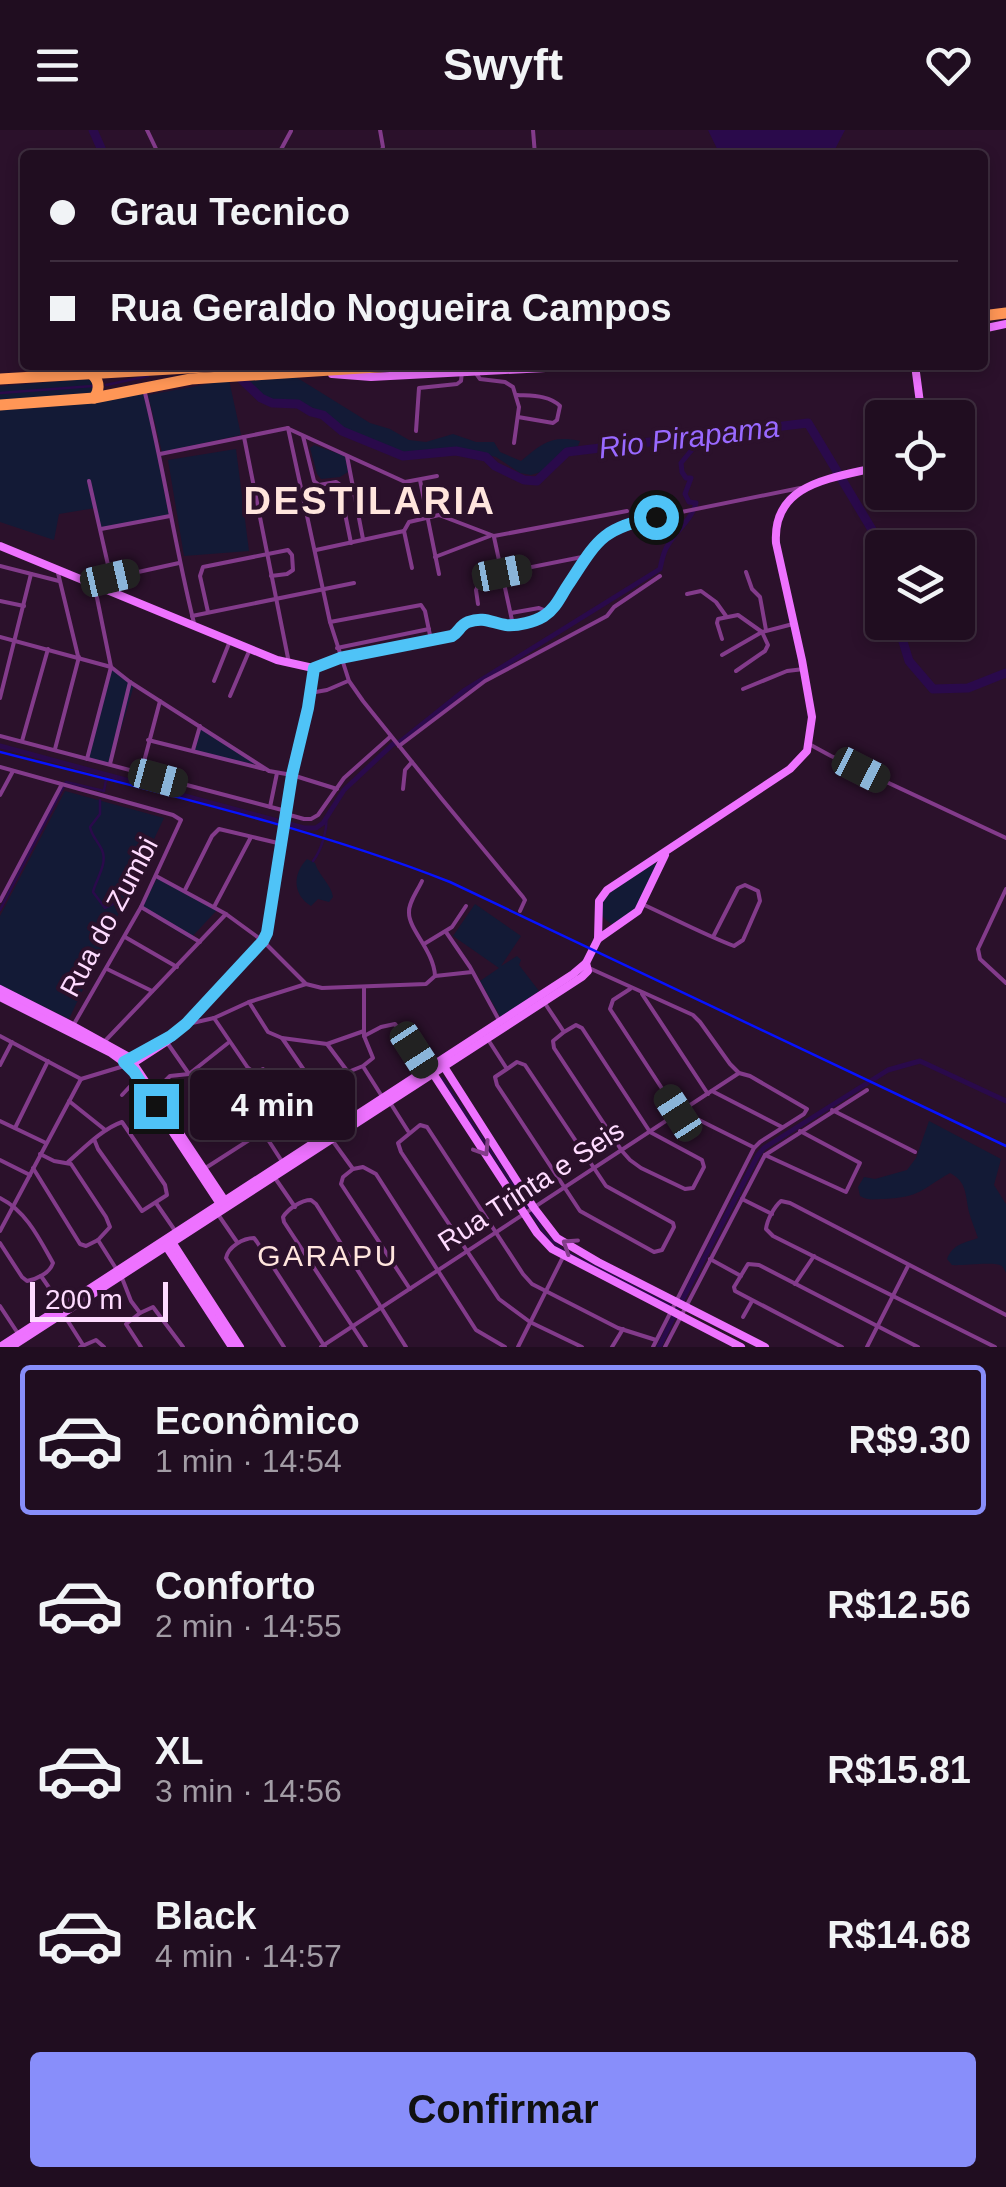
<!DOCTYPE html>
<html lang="pt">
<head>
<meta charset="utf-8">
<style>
	body { margin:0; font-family:Helvetica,sans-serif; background:#2d1b2d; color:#f1f3f6; height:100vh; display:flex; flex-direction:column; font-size:38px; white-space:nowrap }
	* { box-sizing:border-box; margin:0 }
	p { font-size:32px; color:#a29ca5 }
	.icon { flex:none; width:55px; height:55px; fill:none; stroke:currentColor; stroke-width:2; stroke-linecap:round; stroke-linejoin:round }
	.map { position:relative; height:1217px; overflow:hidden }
	.sheet { display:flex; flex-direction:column; background:#200d20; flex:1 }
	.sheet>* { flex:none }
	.guide { position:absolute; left:20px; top:20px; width:968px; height:220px; border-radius:10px; box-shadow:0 5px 15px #0003,0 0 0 2px #3d2d3e; display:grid; align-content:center; height:220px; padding:0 30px; background:#200d20 }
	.buttons { position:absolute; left:865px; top:270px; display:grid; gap:20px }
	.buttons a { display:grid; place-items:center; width:110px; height:110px; border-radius:10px; background:#200d20; box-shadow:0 5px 15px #0003,0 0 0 2px #3d2d3e; font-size:50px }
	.scale { position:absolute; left:30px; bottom:25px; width:138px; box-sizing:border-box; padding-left:10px; border:5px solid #fedbff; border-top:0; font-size:28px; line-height:35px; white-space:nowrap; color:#fedbff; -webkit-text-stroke:8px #2b112b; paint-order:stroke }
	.end { position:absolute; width:45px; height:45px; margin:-22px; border:12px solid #4fc3f7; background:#111; box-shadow:0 0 0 5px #111 }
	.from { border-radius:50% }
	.bubble { position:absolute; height:70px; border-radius:10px; background:#200d20; box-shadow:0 5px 15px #0003,0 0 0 2px #3d2d3e; font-size:32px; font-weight:800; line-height:70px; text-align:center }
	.car { position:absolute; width:30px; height:60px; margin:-30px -15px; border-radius:12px; box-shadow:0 0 8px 2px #0007; background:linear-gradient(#222 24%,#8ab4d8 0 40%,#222 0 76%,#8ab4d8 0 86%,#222 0) }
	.guide b { display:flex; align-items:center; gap:35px; height:95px; font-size:38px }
	.guide b+b { border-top:2px solid #3d2d3e }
	.guide i { width:25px; height:25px; background:#f1f3f6 }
	ul { padding:18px 0 0; list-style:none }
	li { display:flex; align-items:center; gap:30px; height:150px; margin:0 20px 15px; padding:0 10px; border:5px solid transparent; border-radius:10px }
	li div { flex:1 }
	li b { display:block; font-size:38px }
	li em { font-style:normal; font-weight:800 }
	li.active { border-color:#888efa }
	li>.icon { width:90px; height:90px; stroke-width:1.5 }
	.primary-button { display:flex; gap:20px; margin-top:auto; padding:20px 30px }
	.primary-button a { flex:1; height:115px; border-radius:10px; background:#888efa; color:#111; font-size:40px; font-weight:800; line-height:115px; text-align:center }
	header { display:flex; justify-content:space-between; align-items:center; height:130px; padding:0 30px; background:#200d20; font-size:45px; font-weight:800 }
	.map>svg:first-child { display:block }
	.green { fill:#131a36 }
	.water { fill:#2a0a4b }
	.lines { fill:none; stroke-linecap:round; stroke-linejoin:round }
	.stream { stroke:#2a0a4b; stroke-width:2.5 }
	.canal { stroke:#2a0a4b; stroke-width:5 }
	.river { stroke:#2a0a4b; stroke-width:9 }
	.street { stroke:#833b8b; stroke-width:4 }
	.secondary { stroke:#ee72ff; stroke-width:8 }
	.highway { stroke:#ff9656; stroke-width:11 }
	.tram { stroke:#0712ff; stroke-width:2.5 }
	.oneway { stroke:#833d8a }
	.route { stroke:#4fc3f7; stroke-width:12 }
	.labels { text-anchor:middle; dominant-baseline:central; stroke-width:8; stroke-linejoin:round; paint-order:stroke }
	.street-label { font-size:28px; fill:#fedbff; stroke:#2b112b }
	.water-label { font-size:30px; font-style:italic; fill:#9969ff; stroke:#2b112b }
	.neighbourhood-label { font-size:30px; letter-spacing:2.5px; fill:#ffe5dd; stroke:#2b112b }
	.district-label { font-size:38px; font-weight:bold; letter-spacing:2.5px; fill:#ffe5dd; stroke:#2b112b }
</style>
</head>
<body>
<header><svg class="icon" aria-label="menu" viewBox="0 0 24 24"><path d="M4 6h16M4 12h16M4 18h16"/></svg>Swyft<svg class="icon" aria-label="heart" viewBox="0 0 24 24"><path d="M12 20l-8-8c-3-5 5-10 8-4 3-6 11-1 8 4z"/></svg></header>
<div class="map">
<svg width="1006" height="1217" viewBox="0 0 1006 1217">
	<rect width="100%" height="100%" fill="#2b112b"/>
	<g class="green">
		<path d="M296,247l74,46 20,6 19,11 17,2 27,-8 23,8h18l6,10 21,9c22,-18 30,-26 59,-20l-2,5 -15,4 -22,22 -10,3 -11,-2 -24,-16 -27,-7 -15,-2 -48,5 -56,-21 -18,-10 -8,-9 -28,-13h-26l-20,-14 -2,-5z"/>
		<path d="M87,249l8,3 -1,10 -7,3 -87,6v-15z"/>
		<path d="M229,250l12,55 -79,17 -14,-57z"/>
		<path d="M144,258l25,128 -67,13 -7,-21 -36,6 -5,26 -54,-18v-117z"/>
		<path d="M314,315l31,11 3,16 -8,5 -19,2 -4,-5 -7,-26z"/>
		<path d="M236,319l13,102 -65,5 -16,-96z"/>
		<path d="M112,538l22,17 -23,78 -23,-4z"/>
		<path d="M200,597l58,38 -65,-14z"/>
		<path d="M65,661l99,27 -95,201 -69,-34v-69z"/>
		<path d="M307,729l8,4c4,13 16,21 18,34l-4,5 -11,-3 -7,7c-18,-11 -19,-32 -4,-47z"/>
		<path d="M660,731l-19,43 -27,21c-42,-21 29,-55 46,-64z"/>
		<path d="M157,748l60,32 -27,29 -49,-30z"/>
		<path d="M475,774l46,32 -20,30 16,-10 4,4 -2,5 20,26 -38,27 -21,-37 19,-13 -46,-32z"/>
		<path d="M929,991l72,38 -7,26 12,19v69c-1,-2 -2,-5 -4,-7 -7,-5 -40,0 -50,-1l-5,-6c6,-15 17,-16 31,-21 -3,-9 -7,-18 -9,-26 -4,-18 -2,-30 -19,-39 -30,17 -29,24 -66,26 -10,0 -15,2 -24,-3l-2,-9 6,-10 11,2 32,-9 9,-12z"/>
	</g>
	<path class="water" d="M708,0h137l-13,25h-112z"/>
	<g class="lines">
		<g class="stream">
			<path d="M106,255l42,-9"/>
			<path d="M0,263l93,-7"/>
			<path d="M100,670v14l-10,13c2,10 8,14 12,23 6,14 -6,29 -9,42l12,16 10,-5"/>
			<path d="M313,731c8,-10 15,-32 13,-45"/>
			<path d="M0,780l66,-128 38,9 3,-17"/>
			<path d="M442,948l104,157 15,14 117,60"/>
		</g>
		<g class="canal">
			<path d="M0,616l304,82h12l7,-5 21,-33 49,-46 7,-2 65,-52 195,-121c2,-9 3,-17 8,-24 8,-14 24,-26 28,-42l-7,-1 -4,-8 6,-16h-5l-4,-6 -1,-9 23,-28"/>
			<path d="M680,1174l78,-149 6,-7 124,-78 32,-9 86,40"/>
			<path d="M659,1217l16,-33"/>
		</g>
		<g class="river">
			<path d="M93,0l11,25"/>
			<path d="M237,245l24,23 11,5 26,1 13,8 12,3 19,16 61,25 53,-5 30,6 9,9 29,14 13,1 30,-29 241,-29 75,125"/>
			<path d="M897,492l12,39 24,28 35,-1 38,-15"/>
		</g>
		<g class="street">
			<path d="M147,0l12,25"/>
			<path d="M533,0l2,25"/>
			<path d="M278,25l13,-24"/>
			<path d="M380,25l3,-8 -3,-17"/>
			<path d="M475,242l5,7 25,3 8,5 6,20 -5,36"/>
			<path d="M145,263c19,76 30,154 49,230"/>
			<path d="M517,265c15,1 32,0 43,11l-3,14 -4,3 -35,-6"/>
			<path d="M288,298l42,194 19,59 14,20 78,97 82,99 2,3 -5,11"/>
			<path d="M289,299l116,53 32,-6"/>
			<path d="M416,301l3,-43 38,-4 4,-3 1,-9"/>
			<path d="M303,306l11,45 5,4 17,-3 3,2 12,59"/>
			<path d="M244,307l45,226"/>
			<path d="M160,324l128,-26"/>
			<path d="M347,326l16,83"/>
			<path d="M420,350l19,94"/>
			<path d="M89,351l22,97 68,-15"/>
			<path d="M101,399l69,-13"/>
			<path d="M404,401l5,-9 30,-7 55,21 133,-25"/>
			<path d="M404,401l8,37"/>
			<path d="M494,407l19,88"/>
			<path d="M316,420l88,-19"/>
			<path d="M435,427l55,-21"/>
			<path d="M0,436l59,15"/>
			<path d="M746,442l6,17 8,8 6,33"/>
			<path d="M58,443l20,83"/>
			<path d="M687,464l14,-3 15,11 10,14"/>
			<path d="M0,471l24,5"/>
			<path d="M478,474l-2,-14 6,-13 100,-20 26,-24 19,-10 173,-35"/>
			<path d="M208,482l-8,-36 3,-9 85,-17 4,5 1,15 -6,4 -16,2"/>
			<path d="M511,483l28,-5 10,4"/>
			<path d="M192,486l162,-33"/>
			<path d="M330,492l91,-17 4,6 6,29"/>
			<path d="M0,507l111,30 19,15 139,89 23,4 45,14"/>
			<path d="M722,509l-5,-16 1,-4 20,-4 24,17 6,13 -3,6 -29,20"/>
			<path d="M337,518l92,-19"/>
			<path d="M722,525l40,-23 31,-8"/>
			<path d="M313,538l28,-9 111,-23c7,-4 8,-11 16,-14 16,-6 24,1 38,3 42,5 61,-36 79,-66"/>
			<path d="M214,551l16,-40"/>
			<path d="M743,559l44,-18 17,-2"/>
			<path d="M310,563l17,-3 21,-9"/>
			<path d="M230,566l20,-47"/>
			<path d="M0,568l31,-124"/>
			<path d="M0,606l286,75"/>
			<path d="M148,610l116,29"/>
			<path d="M22,611l26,-92"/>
			<path d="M809,614l22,12 175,82"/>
			<path d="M399,616l86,-65 122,-65 7,-9 46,-31"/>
			<path d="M55,619l24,-92"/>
			<path d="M193,620l7,-24"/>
			<path d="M87,629l24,-92 -16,-79"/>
			<path d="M110,634l20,-82"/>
			<path d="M0,637l173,48 8,5 -40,87 -67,117"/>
			<path d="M141,643l19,-72"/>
			<path d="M403,659l2,-19 7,-8"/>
			<path d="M0,665l13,-24"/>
			<path d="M270,677l7,-34"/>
			<path d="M286,684l18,5h7l7,-4 26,-37 46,-41"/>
			<path d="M156,746l70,38 37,27 42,42"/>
			<path d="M422,751c-4,9 -14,22 -13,32 0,17 25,38 26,63"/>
			<path d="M1006,759l-28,60 2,10 26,24"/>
			<path d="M185,760l27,-54 7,-7 63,15"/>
			<path d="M0,771l61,-115"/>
			<path d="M642,774c31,14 61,30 92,42l9,-6 17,-39 -2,-10 -13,-6 -7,3 -25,49"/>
			<path d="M141,777l59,35"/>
			<path d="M214,777l37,-70"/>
			<path d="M446,802l24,35 30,55"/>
			<path d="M125,807l52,30"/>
			<path d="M424,814l28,-17 14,-21"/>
			<path d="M589,838l104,47 7,7 30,42 9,9 11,3 57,33 -3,5 -44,28 -6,6 -101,199"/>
			<path d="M107,839l45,22"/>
			<path d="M630,859l-17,11 -3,9 68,104"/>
			<path d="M642,864l66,100"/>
			<path d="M544,872l20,30 12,-7 6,3 68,104 52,28 2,7 -11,21 -8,1 -44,-21 -11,-8 -8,-9 -68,-103 -1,-7 11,-9"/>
			<path d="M214,888l34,50 7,5 8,-4 26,39 6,3 22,-15v-7l-35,-51 -14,-6 -19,-30"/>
			<path d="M188,894l26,-6 35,-16 57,-18 16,4 104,-4 9,-8 37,-4"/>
			<path d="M0,906l81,43"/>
			<path d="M364,906l17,-9 14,-3 32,46"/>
			<path d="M282,908l45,6 37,-13"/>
			<path d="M487,908l20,31 10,-7 8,3 81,121 67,37 1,4 -12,23 -8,2 -74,-41 -83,-126 -2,-8 12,-8"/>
			<path d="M105,911l121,-127"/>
			<path d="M166,911l23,33"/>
			<path d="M327,914l21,28 15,-6 10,-8 -9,-22v-48"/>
			<path d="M0,935l12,-23"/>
			<path d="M364,938l19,30"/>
			<path d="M255,943l-17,20 45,70"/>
			<path d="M189,944l39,-31"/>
			<path d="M81,949l43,-13"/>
			<path d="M712,961l70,36"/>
			<path d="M154,962l16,-16 19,-2"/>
			<path d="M122,965l14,-15"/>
			<path d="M69,971l35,28"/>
			<path d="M389,971l19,30"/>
			<path d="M306,975l20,28"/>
			<path d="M832,980l83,42"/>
			<path d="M681,981l72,36"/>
			<path d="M0,991l46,22"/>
			<path d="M15,998l33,-67"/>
			<path d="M332,1010l21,29"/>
			<path d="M765,1025l81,37 14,-29 -60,-32"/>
			<path d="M0,1030l30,15"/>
			<path d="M68,1032c16,-14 34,-33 54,-40l43,63 2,10 -25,16 -44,-62 -4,-10"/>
			<path d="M33,1038l47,76 6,2 12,-6 12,-13 -4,-10 -35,-53 -17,-3 -14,-7"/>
			<path d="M204,1039l59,-38"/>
			<path d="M275,1048l20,29"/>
			<path d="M0,1068c26,13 39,40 53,65 -3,10 -16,16 -26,18l-5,-4 -22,-34"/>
			<path d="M742,1069l30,15"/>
			<path d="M156,1073l20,29"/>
			<path d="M217,1083l20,29"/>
			<path d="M0,1101l81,-152"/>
			<path d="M98,1110l19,30"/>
			<path d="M710,1129l31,17"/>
			<path d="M41,1146l20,29"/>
			<path d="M122,1148l9,23 9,12"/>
			<path d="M795,1154l19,-28"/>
			<path d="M410,1159l-69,-105 2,-7 10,-8 10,-2 13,7 100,156 29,17"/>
			<path d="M0,1176l19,29"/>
			<path d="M64,1185l19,30"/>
			<path d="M743,1187l9,-16"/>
			<path d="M80,1217l16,-7 8,7"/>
			<path d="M141,1217l-15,-23 14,-11 13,-6 30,40"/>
			<path d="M284,1217l-58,-89c2,-11 17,-20 28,-20l3,4 68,105"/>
			<path d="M321,1217l418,-274"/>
			<path d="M366,1217l-82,-125 -1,-5c5,-8 18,-17 28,-17l5,4 90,143"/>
			<path d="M518,1217l45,-90"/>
			<path d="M582,1217l-52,-25 -31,-23 -98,-147 -3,-9 22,-18 7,2 96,147 9,10 86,44 38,12"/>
			<path d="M612,1217l11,-18"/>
			<path d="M665,1217l100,-192 102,-65"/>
			<path d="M842,1217l-107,-56 -1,-4 14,-23 11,1 159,82"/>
			<path d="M867,1217l41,-81"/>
			<path d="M995,1217l-222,-111 -7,-7c1,-9 8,-22 15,-28l9,2 216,112"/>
		</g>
		<g class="secondary">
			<path d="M982,199l24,-5"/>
			<path d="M915,235l7,53"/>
			<path d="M332,244l39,3 231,-12"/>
			<path d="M0,416l277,114 36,8 -6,46 -15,61 -27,162 -79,87 -20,18 -37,24"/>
			<path d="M598,809l40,-28 27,-56"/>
			<path d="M0,859l73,37 56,31 96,144"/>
			<path d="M0,867l111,56 18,13 91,138"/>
			<path d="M127,929l35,-19"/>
			<path d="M441,932l93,146 23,30 41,24 167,85"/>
			<path d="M432,942l105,161 15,16 189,98"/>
			<path d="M172,1112l68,105"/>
			<path d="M166,1116l66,101"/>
			<path d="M0,1217l573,-373 13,-11"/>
			<path d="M11,1217l571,-370 6,-6 -2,-8 12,-24 1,-38 8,-11 183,-121 17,-18 5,-34 -10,-57 -26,-117c-4,-62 60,-65 106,-77"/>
		</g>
		<g class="highway">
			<path d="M982,186l24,-3"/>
			<path d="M89,242c10,7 12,16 5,26"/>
			<path d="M0,249l239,-14"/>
			<path d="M0,275l94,-7 97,-19 217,-14"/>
		</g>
		<path class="tram" d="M0,622c151,39 305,73 450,130l556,264"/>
	</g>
	<defs><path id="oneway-chevron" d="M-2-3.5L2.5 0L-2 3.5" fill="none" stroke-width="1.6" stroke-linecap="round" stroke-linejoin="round" transform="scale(2.5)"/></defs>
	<g class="oneway">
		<use href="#oneway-chevron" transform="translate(483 1019) rotate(57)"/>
		<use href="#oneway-chevron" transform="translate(569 1115) rotate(-147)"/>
	</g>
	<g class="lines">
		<path class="route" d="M156,976l-22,-34 -10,-10 47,-26 15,-12 77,-83 4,-8 25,-158 16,-67 6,-40 26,-10 112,-22c7,-4 8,-11 16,-14 16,-6 24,1 38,3 12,1 28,-3 38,-9 12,-8 16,-19 24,-31 29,-44 33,-57 88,-68"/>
	</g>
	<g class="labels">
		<g class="street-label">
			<text transform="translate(109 787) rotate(-62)">Rua do Zumbi</text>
			<text transform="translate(531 1056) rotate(-33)">Rua Trinta e Seis</text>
		</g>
		<g class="water-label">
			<text transform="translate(689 307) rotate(-7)">Rio Pirapama</text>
		</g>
		<g class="neighbourhood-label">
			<text x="328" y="1125">GARAPU</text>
		</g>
		<g class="district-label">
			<text x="370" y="371">DESTILARIA</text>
		</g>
	</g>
</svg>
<div class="buttons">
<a><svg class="icon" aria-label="locate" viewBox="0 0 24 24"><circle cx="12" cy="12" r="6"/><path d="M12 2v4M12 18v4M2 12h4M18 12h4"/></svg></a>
<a><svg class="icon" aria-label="layers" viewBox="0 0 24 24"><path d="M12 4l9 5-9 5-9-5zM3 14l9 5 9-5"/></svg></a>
</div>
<div class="scale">200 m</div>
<i class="end from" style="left:656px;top:387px"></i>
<i class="end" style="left:156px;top:976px"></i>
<div class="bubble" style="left:190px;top:940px;width:165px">4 min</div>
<i class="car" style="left:502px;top:443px;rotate:79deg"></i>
<i class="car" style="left:110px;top:448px;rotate:77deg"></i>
<i class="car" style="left:861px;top:640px;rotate:117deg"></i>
<i class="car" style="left:158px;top:648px;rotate:105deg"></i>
<i class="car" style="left:414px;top:920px;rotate:147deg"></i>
<i class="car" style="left:678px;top:983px;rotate:327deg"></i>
<div class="guide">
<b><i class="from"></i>Grau Tecnico</b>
<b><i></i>Rua Geraldo Nogueira Campos</b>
</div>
</div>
<section class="sheet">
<ul>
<li class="active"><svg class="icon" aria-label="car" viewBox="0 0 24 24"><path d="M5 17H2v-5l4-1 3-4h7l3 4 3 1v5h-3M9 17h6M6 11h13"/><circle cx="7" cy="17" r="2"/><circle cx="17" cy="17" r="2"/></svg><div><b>Econômico</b><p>1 min · 14:54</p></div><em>R$9.30</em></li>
<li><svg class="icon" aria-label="car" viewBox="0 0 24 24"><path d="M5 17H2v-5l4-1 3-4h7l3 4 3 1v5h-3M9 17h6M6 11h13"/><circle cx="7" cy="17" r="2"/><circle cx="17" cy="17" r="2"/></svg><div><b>Conforto</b><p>2 min · 14:55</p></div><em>R$12.56</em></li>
<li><svg class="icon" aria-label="car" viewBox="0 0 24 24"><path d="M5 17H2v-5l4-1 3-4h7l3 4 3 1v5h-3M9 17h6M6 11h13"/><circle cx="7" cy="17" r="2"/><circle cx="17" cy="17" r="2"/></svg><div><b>XL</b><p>3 min · 14:56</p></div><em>R$15.81</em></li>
<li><svg class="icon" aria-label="car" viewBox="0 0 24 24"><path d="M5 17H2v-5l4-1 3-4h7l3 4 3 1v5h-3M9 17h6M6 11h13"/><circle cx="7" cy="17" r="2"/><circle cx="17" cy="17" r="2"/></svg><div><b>Black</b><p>4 min · 14:57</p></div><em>R$14.68</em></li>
</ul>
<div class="primary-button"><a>Confirmar</a></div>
</section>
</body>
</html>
